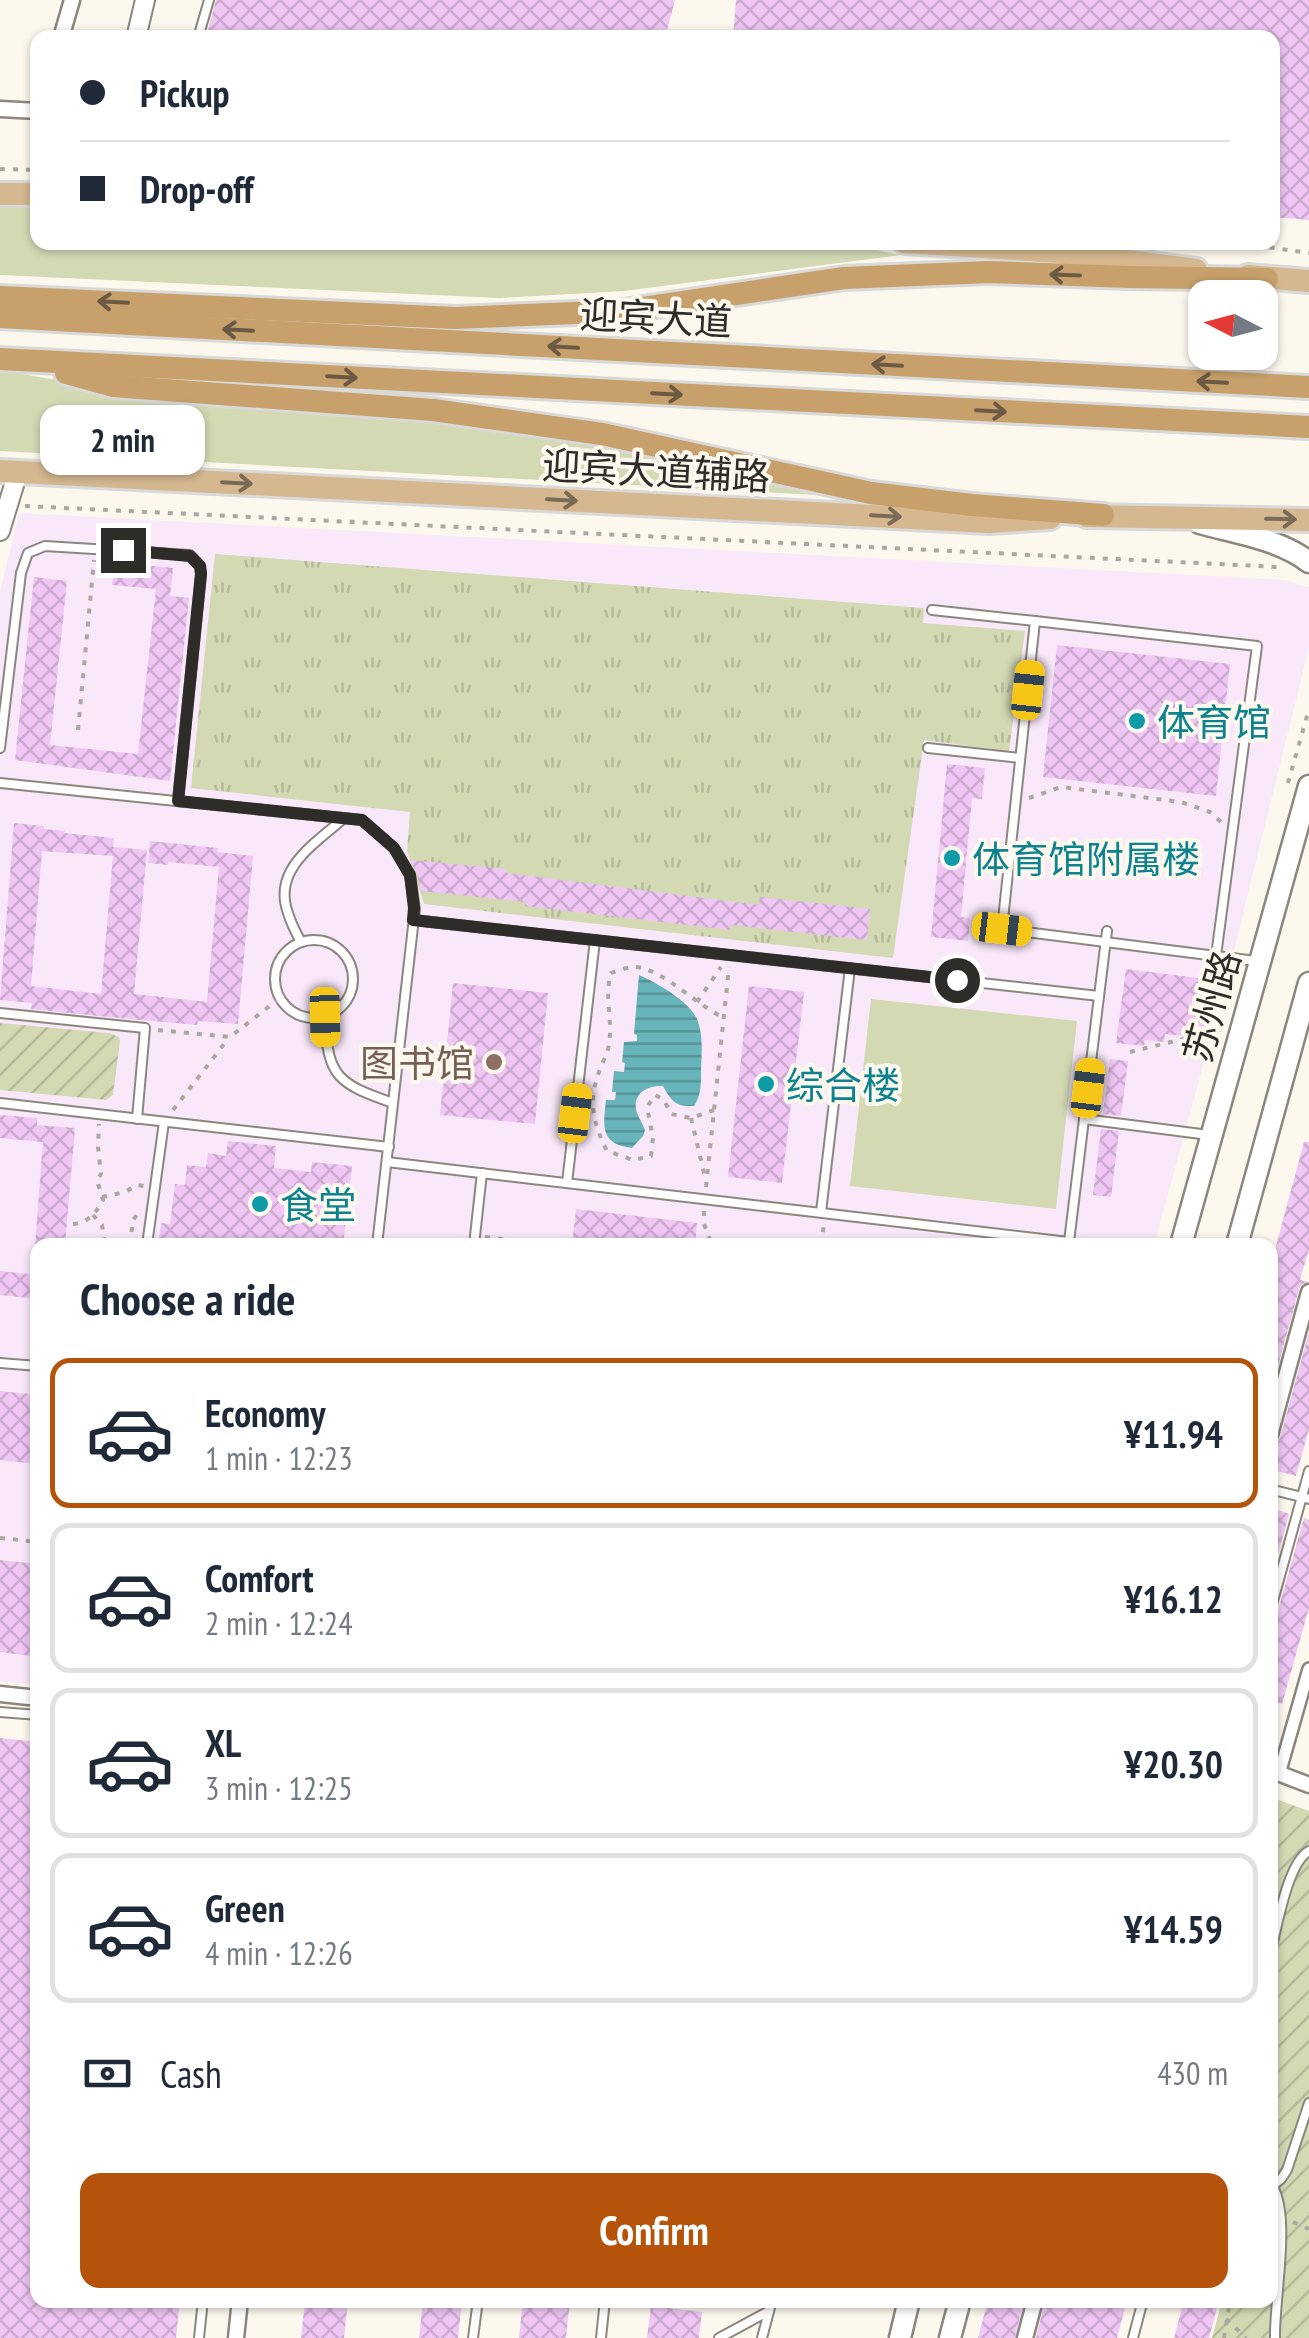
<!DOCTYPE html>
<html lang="en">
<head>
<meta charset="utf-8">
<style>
	body { margin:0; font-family:"PT Sans Narrow","Noto Sans SC",sans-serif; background:#f2f2f3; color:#1f2937; height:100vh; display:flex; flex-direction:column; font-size:38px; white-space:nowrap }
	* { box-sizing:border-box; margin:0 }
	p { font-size:32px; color:#747a83 }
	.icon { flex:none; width:55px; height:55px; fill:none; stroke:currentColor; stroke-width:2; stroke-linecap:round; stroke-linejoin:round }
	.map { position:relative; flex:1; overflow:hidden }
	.sheet { position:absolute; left:30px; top:1238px; width:1248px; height:1070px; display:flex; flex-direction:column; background:#fff; border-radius:20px; box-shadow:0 2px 8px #0004 }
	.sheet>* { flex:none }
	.banner { position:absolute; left:30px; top:30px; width:1250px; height:220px; border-radius:20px; box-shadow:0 2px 8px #0004; display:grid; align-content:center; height:220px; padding:0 50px; background:#fff }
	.needle { width:65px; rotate:276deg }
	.buttons { position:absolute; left:1188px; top:280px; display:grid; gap:20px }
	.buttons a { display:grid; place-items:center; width:90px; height:90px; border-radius:20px; background:#fff; box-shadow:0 2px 8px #0004; font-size:50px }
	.end { position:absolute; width:45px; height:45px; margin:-22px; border:12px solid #2e2c28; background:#fff; box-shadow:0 0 0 5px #fff }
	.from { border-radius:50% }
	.bubble { position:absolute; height:70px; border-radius:20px; background:#fff; box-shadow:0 2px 8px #0004; font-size:32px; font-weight:600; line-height:70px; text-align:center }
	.car { position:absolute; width:30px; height:60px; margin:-30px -15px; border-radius:12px; box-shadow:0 0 8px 2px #0007; background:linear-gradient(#f5c518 24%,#345 0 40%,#f5c518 0 76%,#345 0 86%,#f5c518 0) }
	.banner b { display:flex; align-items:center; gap:35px; height:95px; font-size:38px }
	.banner b+b { border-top:2px solid #e0e1e3 }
	.banner i { width:25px; height:25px; background:#1f2937 }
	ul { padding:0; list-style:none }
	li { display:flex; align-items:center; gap:30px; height:150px; margin:0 20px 15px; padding:0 30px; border:5px solid #e0e1e3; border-radius:20px }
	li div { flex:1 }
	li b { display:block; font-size:38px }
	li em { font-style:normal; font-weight:600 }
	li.active { border-color:#b45309 }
	li>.icon { width:90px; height:90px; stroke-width:1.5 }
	h2 { padding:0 50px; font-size:45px; line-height:120px }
	.pay { display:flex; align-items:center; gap:25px; height:110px; padding:0 50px; font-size:38px }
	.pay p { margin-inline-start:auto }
	.cta { display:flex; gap:20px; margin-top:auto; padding:20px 50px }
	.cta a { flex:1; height:115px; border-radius:20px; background:#b45309; color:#fff; font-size:40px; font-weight:600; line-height:115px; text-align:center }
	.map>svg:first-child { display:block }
	.education { fill:#f9e8f9 }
	.grass { fill:#d2d9b3 }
	.park { fill:url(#park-tufts) }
	.garden { fill:url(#garden-furrows) }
	.water { fill:url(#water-rules) }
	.building { fill:url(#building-cross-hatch); fill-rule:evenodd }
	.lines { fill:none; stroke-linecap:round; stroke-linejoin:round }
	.service-casing { stroke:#8b877e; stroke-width:12 }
	.pedestrian-casing { stroke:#8b877e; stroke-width:16 }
	.minor-casing { stroke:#8b877e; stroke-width:19 }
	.tertiary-casing { stroke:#8b877e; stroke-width:22 }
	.secondary-casing { stroke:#8b877e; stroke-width:25 }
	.primary-casing { stroke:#d9d9d8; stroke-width:28 }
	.trunk-casing { stroke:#d9d9d8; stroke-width:28 }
	.path { stroke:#aba8a0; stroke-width:4; stroke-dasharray:5 8; stroke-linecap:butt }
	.service { stroke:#fff; stroke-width:8 }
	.pedestrian { stroke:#fff; stroke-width:11 }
	.minor { stroke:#fff; stroke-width:14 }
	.tertiary { stroke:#fff; stroke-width:18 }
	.secondary { stroke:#fff; stroke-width:20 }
	.primary { stroke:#d5b890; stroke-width:22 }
	.trunk { stroke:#c7a06b; stroke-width:22 }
	.oneway { stroke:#6b5a43 }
	.oneway2 { stroke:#796b57 }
	.route { stroke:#2e2c28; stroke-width:12 }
	.culture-dot { fill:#0f9aa8; stroke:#fcf8ed; stroke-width:4 }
	.education-dot { fill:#8d6e63; stroke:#fcf8ed; stroke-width:4 }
	.labels { text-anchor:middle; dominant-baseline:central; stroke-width:8; stroke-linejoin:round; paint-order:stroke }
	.street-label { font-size:38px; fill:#2e2c28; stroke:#fcf8ed }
	.culture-label { font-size:38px; fill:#0d838f; stroke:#fcf8ed; text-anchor:start }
	.education-label { font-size:38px; fill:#785e54; stroke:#fcf8ed; text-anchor:end }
</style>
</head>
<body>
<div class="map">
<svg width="1309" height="2338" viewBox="0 0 1309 2338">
	<defs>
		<pattern id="park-tufts" width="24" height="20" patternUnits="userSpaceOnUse" patternTransform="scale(2.5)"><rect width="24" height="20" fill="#d2d9b3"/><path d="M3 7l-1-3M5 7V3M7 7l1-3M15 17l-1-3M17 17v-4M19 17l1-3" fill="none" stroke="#b5ba9a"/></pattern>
		<pattern id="garden-furrows" width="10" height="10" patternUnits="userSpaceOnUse" patternTransform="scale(2.5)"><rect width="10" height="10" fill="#d2d9b3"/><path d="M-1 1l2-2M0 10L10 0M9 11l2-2" fill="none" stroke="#b5ba9a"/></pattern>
		<pattern id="water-rules" width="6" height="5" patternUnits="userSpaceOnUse" patternTransform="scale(2.5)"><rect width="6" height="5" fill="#67b5ba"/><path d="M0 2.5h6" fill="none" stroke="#559397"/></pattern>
		<pattern id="building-cross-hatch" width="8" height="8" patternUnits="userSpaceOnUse" patternTransform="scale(2.5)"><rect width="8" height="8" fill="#efc6f4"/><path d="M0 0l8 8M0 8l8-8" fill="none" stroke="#cdaad1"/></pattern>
	</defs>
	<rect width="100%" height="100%" fill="#fcf8ed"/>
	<path class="education" d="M19,513l1265,67 25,7v61l-81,326 -74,271h-1116l-1,440 -37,-4v-1090z"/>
	<g class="grass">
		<path d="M0,204h37l1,38h735l92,6 36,7 -277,36 -124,7 -500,-23z"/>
		<path d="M0,370l101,18 458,45 277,63 -836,-45z"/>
		<path d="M871,999l206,22 -21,188 -206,-23z"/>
	</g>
	<path class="park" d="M215,554l709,54 -1,15 102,8 -16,120 -85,-11 -31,218 -469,-54 -17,-53 3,-39 -219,-24z"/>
	<g class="garden">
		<path d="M0,1023l109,10 10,4 1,4 -7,54 -7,5 -106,-10z"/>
		<path d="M1270,1797l39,14v527h-97l10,-38h48z"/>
	</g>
	<path class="water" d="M639,975c18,8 50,26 58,44 6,15 5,32 4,48 0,13 1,27 -7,39 -18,1 -23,-5 -31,-20 -16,-1 -32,8 -26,27 2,6 6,11 8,17l-2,6 -11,12c-32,-4 -29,-21 -26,-48h9l1,-8h-4l2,-21 10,1 1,-9 -3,-1 2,-20 13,-1v-6l-3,-1z"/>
	<g class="building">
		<path d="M216,0h459l-10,38h-459z"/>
		<path d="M736,0h573v220l-37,-3v-179h-539z"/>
		<path d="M114,562l59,6 -3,28 19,2 -19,183 -155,-21 19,-183 33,4 -17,164 88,9 18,-165 -44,-4z"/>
		<path d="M1057,645l173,19 -14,132 -173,-19z"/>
		<path d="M947,764l38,4 -3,31 -10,-1 -11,119 9,1 -2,23 -37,-4z"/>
		<path d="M14,823l30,3v3l21,2 -1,2 50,5 -1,9 34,3 -13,144 73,8 12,-135 -51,-5v3l-20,-2 2,-22 68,7 -1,4 36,4 -15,168 -40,-3 -1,4 -99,-9 -67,-7 1,-6 -32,-3zM42,851l71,5 -12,138 -70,-8z"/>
		<path d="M410,860l96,9v4l253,32 1,-8 110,12 -3,31 -136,-15 -1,5 -205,-24 1,-4 -105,-11 -4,-18z"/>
		<path d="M1126,969l88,11 -7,47 -21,-3 -1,12 -20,-2 -1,8 -19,-2 -1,6 -28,-3z"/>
		<path d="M453,983l95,10 -13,131 -95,-9z"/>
		<path d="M749,986l55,6 -22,191 -54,-6z"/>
		<path d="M1110,1059l18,2 -7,55 -18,-2z"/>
		<path d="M0,1115l37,3v7l38,3 -10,117h-30l8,-103 -43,-4z"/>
		<path d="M1101,1129l18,2 -8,66 -18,-2z"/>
		<path d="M228,1141l48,5 -2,22 37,4 1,-10 40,4 -9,79h-185l3,-22 9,1 5,-40 10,1 2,-20 19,2 2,-14 18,3z"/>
		<path d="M1304,1142h5v107l-9,31 9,2 -7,2 -3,5 -29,106v-127z"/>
		<path d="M576,1209l121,14 -2,22h-123z"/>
		<path d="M0,1271l38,4v24l-38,-4z"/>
		<path d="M1309,1332v97l-13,47 -23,-6 6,-23 -9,-2 7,-2 3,-5z"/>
		<path d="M0,1391l38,4v69l-38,-4z"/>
		<path d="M1270,1507l19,7 -19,70z"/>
		<path d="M1304,1518l5,2v88l-27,96 -12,-4v-81l7,-5z"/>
		<path d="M0,1560l38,4v93l-38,-5z"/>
		<path d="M0,1738l38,4v558h142l-4,38h-176z"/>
		<path d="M305,2300h43l-4,38h-43z"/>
		<path d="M423,2300h39l-4,38h-39z"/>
		<path d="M523,2300h47l-4,38h-47z"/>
		<path d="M988,2300h36l-9,38h-37z"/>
		<path d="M1045,2300h82l-10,38h-81z"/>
		<path d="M1184,2300h35l-10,38h-35z"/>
		<path d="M651,2306l51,6 -3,26h-52z"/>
	</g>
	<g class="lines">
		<defs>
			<g id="service">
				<path d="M198,38l11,-38"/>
				<path d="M932,610l103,11"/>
				<path d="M1035,621l222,25 -41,310 -214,-27z"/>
				<path d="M0,748l21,-175 7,-20 17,-7 145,9 10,11 1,8 -23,227"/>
				<path d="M928,748l92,10"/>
				<path d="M0,783l362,37 32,28 16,27 5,34 -38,336"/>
				<path d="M413,920l686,76"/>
				<circle cx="314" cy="979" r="39"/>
				<path d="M301,942c-5,-9 -10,-19 -13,-29 -16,-43 26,-69 55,-94"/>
				<path d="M1216,956l40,5"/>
				<path d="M0,1013l145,15 -8,91"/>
				<path d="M325,1017c2,61 14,67 68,86"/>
				<path d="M0,1103l389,44"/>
				<path d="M1084,1119l125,16"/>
				<path d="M387,1162l682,80 38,-311"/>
				<path d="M567,1183l28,-243"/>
				<path d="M821,1212l29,-244"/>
				<path d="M147,1245l17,-123"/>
				<path d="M474,1245l8,-72"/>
				<path d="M0,1363l38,3"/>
				<path d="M1270,1489l39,10"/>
				<path d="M1270,1612l39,-141"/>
				<path d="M0,1712l38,3"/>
				<path d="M1270,1954c7,-25 17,-91 39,-103"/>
				<path d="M1273,2187c18,31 1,113 2,151"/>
				<path d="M1270,2188l11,-9 6,-9 22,-67"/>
				<path d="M199,2338l4,-38"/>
				<path d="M473,2338l5,-38"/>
				<path d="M601,2338l4,-38"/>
				<path d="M719,2338l50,-27"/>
				<path d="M762,2338l10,-38"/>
				<path d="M1133,2338l10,-38"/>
			</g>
			<path id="pedestrian" d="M1279,1774l30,-105"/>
			<g id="minor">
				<path d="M61,38l11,-38"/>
				<path d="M0,109l38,2"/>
				<path d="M1270,1435l39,-143"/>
				<path d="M0,1694l38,4"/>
				<path d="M1270,1770l39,15"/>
				<path d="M236,2338l4,-38"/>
				<path d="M1025,2338l10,-38"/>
			</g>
			<g id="tertiary">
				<path d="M136,38l9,-38"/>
				<path d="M0,531l18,-59"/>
			</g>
			<g id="secondary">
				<path d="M1200,523c36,10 79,16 109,39"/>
				<path d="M1181,1245l128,-459"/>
				<path d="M1237,1245l72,-262"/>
				<path d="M900,2338l9,-38"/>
				<path d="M950,2338l10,-38"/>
			</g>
			<g id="primary">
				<path d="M0,194h38"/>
				<path d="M905,242l154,10 137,18"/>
				<path d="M1248,276l61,5"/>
				<path d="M0,471l989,51 61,-4"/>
				<path d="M1087,516l222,4"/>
			</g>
			<g id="trunk">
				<path d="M0,297l455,21 168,-7 221,-33 144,-6 142,5 137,2"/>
				<path d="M0,317l1309,70"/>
				<path d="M0,359l1309,68"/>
				<path d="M66,373l47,13 320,24 169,24 269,59 101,12 131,10"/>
			</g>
		</defs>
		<use href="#service" class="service-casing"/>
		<use href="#pedestrian" class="pedestrian-casing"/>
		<use href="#minor" class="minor-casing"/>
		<use href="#tertiary" class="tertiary-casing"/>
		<use href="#secondary" class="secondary-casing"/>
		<use href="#primary" class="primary-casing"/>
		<use href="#trunk" class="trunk-casing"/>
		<g class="path">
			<path d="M0,169l38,1"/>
			<path d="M1231,242l78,11"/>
			<path d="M25,506l1254,61"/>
			<path d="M78,730l16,-170"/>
			<path d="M1288,783l21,-74"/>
			<path d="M1029,798l32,-11 120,15 29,10 11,10"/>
			<path d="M697,1002l24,-35"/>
			<path d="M158,1030l72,7 50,-39"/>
			<path d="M1130,1052l90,-22"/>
			<path d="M173,1110l55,-71"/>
			<path d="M714,1110l-23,8 -20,-4 -7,-14 -9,-5 -8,12 6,31 -2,18 -18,4 -26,-9c-13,-26 -19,-48 -9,-76 3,-10 9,-20 11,-30 4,-25 -5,-48 2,-72 7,-2 16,-6 23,-6 27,0 63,39 89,50"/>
			<path d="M691,1118l14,59"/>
			<path d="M706,1187l23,-220"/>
			<path d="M102,1197l23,-5 12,-7 7,1"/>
			<path d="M704,1211v13l8,21"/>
			<path d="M93,1215l9,10 3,20"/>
			<path d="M73,1224c15,-1 23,-11 30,-24l-6,-20 4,-6 -3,-27 1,-23"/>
			<path d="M485,1237l73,8"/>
			<path d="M130,1245l3,-25 6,-8"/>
			<path d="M821,1245l3,-20"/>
			<path d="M0,1538l38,4"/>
			<path d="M1293,2222l16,7"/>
			<path d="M1226,2319l20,19"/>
			<path d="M1224,2338l6,-38"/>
		</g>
		<use href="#service" class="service"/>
		<use href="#pedestrian" class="pedestrian"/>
		<use href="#minor" class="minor"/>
		<use href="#tertiary" class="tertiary"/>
		<use href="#secondary" class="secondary"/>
		<use href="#primary" class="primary"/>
		<use href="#trunk" class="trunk"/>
	</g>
	<defs><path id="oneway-shaft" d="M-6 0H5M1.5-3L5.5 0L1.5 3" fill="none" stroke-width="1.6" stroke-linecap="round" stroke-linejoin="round" transform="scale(2.5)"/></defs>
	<g class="oneway">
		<use href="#oneway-shaft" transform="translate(1065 275) rotate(-178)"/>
		<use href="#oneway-shaft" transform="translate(113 302) rotate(-177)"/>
		<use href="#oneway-shaft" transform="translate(238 330) rotate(-177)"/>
		<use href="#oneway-shaft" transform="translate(563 347) rotate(-177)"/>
		<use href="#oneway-shaft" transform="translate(887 365) rotate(-177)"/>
		<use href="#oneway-shaft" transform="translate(342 377) rotate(3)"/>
		<use href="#oneway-shaft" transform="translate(1212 382) rotate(-177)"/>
		<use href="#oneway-shaft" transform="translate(667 394) rotate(3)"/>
		<use href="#oneway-shaft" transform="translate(991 411) rotate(3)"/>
	</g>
	<g class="oneway2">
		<use href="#oneway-shaft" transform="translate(237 483) rotate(3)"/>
		<use href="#oneway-shaft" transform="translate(562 500) rotate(3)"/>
		<use href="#oneway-shaft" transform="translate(886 516) rotate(3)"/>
		<use href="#oneway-shaft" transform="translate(1281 519) rotate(1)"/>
	</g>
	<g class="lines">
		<path class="route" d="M123,550l67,6 10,10 1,8 -23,227 184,19 32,28 16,27 4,33 -1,12 544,60"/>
	</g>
	<g class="culture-dot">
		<circle cx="1137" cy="721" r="10"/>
		<circle cx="952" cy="858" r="10"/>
		<circle cx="766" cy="1084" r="10"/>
		<circle cx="260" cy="1204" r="10"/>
	</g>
	<circle class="education-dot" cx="494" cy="1062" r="10"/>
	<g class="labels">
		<g class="street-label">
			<text transform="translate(656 317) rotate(3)">迎宾大道</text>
			<text transform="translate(656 470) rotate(3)">迎宾大道辅路</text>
			<text transform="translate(1211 1006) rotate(-74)">苏州路</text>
		</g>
		<g class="culture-label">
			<text x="1157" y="721">体育馆</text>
			<text x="972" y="858">体育馆附属楼</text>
			<text x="786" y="1084">综合楼</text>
			<text x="280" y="1204">食堂</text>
		</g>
		<g class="education-label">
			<text x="474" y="1062">图书馆</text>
		</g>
	</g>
</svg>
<div class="buttons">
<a><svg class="needle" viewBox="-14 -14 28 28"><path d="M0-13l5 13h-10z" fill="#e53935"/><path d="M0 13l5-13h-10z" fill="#747a83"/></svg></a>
</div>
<i class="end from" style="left:957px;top:980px"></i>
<i class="end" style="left:123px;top:550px"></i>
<div class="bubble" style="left:40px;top:405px;width:165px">2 min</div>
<i class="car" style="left:1028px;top:690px;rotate:6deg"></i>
<i class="car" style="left:1002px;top:929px;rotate:97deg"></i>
<i class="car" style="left:325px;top:1017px;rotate:179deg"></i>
<i class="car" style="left:1088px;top:1088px;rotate:7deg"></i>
<i class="car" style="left:575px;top:1113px;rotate:7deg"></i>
<div class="banner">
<b><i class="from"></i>Pickup</b>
<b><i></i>Drop-off</b>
</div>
<section class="sheet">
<h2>Choose a ride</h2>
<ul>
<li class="active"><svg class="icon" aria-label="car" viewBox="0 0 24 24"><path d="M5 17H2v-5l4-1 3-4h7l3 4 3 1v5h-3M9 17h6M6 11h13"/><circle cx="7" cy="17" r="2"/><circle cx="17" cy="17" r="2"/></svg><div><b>Economy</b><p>1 min · 12:23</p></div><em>¥11.94</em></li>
<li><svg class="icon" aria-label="car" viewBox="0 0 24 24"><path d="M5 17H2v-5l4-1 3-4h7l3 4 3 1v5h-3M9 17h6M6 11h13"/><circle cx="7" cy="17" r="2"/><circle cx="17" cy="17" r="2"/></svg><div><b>Comfort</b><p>2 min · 12:24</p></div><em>¥16.12</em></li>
<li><svg class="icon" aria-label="car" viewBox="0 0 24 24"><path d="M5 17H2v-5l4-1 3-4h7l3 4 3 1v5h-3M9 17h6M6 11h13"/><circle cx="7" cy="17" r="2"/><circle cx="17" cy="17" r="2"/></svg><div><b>XL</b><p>3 min · 12:25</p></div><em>¥20.30</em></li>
<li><svg class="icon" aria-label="car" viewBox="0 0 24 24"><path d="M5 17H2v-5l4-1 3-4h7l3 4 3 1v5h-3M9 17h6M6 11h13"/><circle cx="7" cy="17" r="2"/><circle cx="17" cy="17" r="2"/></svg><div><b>Green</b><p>4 min · 12:26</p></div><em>¥14.59</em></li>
</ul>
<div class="pay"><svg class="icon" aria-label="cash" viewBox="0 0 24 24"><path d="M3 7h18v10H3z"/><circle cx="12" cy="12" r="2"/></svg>Cash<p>430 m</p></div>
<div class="cta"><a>Confirm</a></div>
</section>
</div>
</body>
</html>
